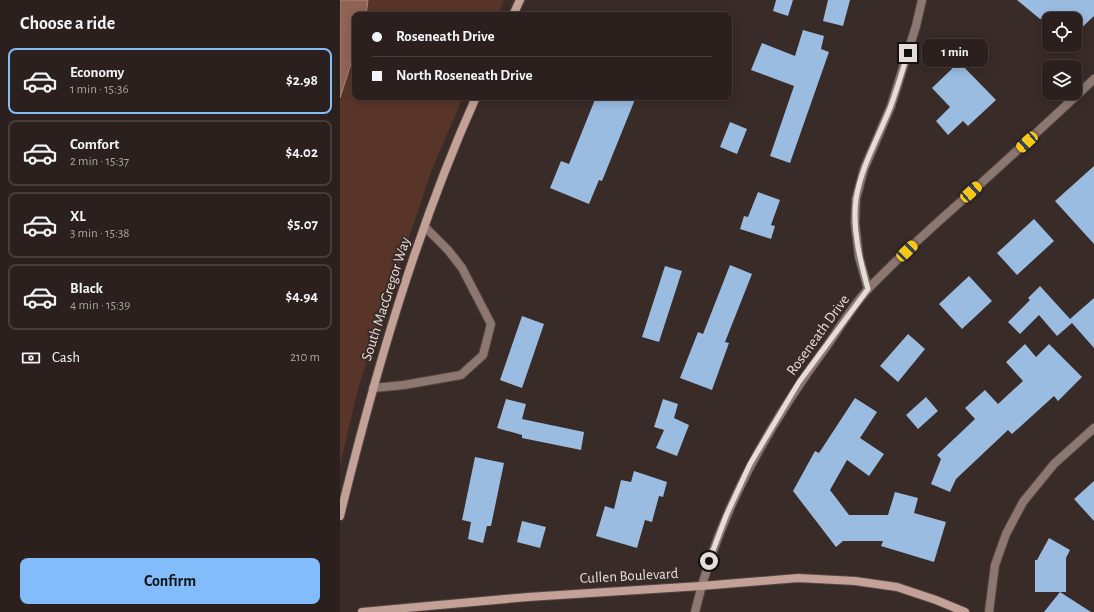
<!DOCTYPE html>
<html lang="en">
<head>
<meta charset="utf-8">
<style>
	body { margin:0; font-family:"Alegreya Sans",sans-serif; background:#332826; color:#f1f3f6; height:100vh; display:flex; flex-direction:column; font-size:15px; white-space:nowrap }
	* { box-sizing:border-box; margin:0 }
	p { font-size:13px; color:#a6a3a4 }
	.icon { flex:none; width:22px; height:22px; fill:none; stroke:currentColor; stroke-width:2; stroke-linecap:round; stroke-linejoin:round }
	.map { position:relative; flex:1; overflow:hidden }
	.side { display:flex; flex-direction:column; background:#2b201d; width:340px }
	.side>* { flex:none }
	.top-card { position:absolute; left:12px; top:12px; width:380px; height:88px; border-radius:8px; box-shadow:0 2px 10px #0003,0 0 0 1px #473e3b; display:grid; align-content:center; height:88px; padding:0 20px; background:#2b201d }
	.fabs { position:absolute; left:702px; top:12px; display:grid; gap:8px }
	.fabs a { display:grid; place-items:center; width:40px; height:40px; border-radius:8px; background:#2b201d; box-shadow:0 2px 10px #0003,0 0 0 1px #473e3b; font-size:20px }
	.end { position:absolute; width:18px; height:18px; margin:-9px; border:5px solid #e6dcd9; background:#111; box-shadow:0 0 0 2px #111 }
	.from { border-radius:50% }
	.bubble { position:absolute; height:28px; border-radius:8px; background:#2b201d; box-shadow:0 2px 10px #0003,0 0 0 1px #473e3b; font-size:13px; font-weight:700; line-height:28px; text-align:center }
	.car { position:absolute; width:12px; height:24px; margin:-12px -6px; border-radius:5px; box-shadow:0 0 3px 1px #0007; background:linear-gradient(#f5c518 24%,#345 0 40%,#f5c518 0 76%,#345 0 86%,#f5c518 0) }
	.top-card b { display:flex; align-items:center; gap:14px; height:38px; font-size:15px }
	.top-card b+b { border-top:1px solid #473e3b }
	.top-card i { width:10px; height:10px; background:#f1f3f6 }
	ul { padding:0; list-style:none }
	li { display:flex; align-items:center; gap:12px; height:66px; margin:0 8px 6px; padding:0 12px; border:2px solid #473e3b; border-radius:8px }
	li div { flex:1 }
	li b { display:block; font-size:15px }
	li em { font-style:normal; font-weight:700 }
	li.active { border-color:#82bcfa }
	li>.icon { width:36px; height:36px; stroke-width:1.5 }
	h2 { padding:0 20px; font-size:18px; line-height:48px }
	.pay { display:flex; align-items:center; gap:10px; height:44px; padding:0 20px; font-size:15px }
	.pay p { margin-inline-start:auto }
	.primary-button { display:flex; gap:8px; margin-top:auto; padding:8px 20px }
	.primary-button a { flex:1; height:46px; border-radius:8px; background:#82bcfa; color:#111; font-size:16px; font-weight:700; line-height:46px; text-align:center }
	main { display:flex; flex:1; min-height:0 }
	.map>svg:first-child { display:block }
	.green { fill:#593529 }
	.water { fill:#916354; stroke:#aa877c }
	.building { fill:#9abce1 }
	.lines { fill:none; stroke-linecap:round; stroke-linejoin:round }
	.lane-casing { stroke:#554743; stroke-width:10 }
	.street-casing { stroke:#554743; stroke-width:10 }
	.secondary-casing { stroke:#554743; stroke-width:10 }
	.lane { stroke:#8d7871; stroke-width:8 }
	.street { stroke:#8d7871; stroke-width:8 }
	.secondary { stroke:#c3a196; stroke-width:8 }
	.route { stroke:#e6dcd9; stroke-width:5 }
	.labels { text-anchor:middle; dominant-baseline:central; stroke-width:4; stroke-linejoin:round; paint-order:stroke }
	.street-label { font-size:15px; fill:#e6dcd9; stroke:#392b27 }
</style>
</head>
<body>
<main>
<section class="side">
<h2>Choose a ride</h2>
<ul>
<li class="active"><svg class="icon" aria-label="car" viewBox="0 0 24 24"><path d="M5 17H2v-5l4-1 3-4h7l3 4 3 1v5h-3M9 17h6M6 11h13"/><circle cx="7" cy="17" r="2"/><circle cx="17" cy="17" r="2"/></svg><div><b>Economy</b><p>1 min · 15:36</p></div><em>$2.98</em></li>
<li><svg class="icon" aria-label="car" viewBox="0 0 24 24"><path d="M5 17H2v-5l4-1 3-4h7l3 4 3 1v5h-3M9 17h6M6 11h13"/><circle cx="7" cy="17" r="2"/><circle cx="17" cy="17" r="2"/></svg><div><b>Comfort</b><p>2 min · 15:37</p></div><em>$4.02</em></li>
<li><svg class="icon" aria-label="car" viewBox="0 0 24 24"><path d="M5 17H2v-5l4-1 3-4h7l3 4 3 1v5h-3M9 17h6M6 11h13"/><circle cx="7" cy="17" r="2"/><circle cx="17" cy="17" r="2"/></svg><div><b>XL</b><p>3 min · 15:38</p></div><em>$5.07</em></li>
<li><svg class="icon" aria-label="car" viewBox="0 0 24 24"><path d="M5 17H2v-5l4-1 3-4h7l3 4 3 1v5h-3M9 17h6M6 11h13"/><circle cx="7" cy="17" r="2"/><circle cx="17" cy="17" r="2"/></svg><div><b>Black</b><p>4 min · 15:39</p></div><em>$4.94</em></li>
</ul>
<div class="pay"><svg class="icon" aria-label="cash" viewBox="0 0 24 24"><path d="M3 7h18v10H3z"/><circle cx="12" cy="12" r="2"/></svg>Cash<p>210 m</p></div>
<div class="primary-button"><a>Confirm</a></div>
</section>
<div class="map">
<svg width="754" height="612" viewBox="0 0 754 612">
	<rect width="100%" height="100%" fill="#392b27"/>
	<path class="green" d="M0,0h164l-6,15h-143v82h108l-31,72 -73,216 -19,80z"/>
	<path class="water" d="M0,0h28l-2,15h-11v36l-15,47z"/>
	<g class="building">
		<path d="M436,0h17l-5,16 -15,-5z"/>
		<path d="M488,0h22l-7,26 -20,-5z"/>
		<path d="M677,0h77v16l-19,18v-15h-35z"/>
		<path d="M463,30l21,6 -3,13 8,3 -39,111 -20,-7 24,-70 -43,-16 11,-27 33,13z"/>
		<path d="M619,62l37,38 -28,26 -5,-5 -15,14 -12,-14 14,-14 -18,-19z"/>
		<path d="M256,97h40l-34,84 -3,-1 -10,24 -39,-16 11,-27 8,3z"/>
		<path d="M390,122l17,7 -10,25 -17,-7z"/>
		<path d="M754,166v78l-39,-43z"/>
		<path d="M418,192l22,8 -9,25 4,1 -4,13 -31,-10 4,-13 4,1z"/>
		<path d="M694,219l20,22 -37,34 -20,-22z"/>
		<path d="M390,265l22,9 -27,68 4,1 -17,47 -32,-12 18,-46 5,2z"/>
		<path d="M325,266l17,5 -23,71 -17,-5z"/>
		<path d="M629,276l23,25 -30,28 -23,-25z"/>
		<path d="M700,286l30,33 24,-21v50l-22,-25 -15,13 -18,-21 -19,19 -12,-12 22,-22 -2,-2z"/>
		<path d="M182,316l22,8 -22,64 -22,-8z"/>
		<path d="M568,334l17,15 -27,33 -18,-16z"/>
		<path d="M685,344l11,13 13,-13 33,33 -24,24 -4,-5 -42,38 -4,-4 -52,49 -6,13 -19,-8 10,-25 -4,-4 38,-36 -10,-11 20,-18 13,14 25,-23 -17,-19z"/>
		<path d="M586,397l12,14 -20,18 -12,-14z"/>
		<path d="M515,398l22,14 -17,26 24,16 -15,22 -22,-16 -17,30 19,25h39l7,-23 23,6 -4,15 32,9 -12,40 -53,-16 2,-5h-40l-7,6 -43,-56 22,-40 4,2z"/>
		<path d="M166,399l20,5 -4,15 62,13 -3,18 -59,-12v-3l-25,-7z"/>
		<path d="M323,399l15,5 -4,14 15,7 -12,31 -21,-8 8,-18 -10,-3z"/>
		<path d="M135,457l29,6 -13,63h-4l-4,17 -15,-4 3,-17 -9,-2z"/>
		<path d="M294,471l33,11 -4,15 -4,-1 -7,26 -7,-2 -8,28 -41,-12 9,-30 9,3 7,-29 10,2z"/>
		<path d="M754,481v40l-20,-22z"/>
		<path d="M182,521l24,6 -6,21 -23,-6z"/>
		<path d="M709,538l21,12 -4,8v34h-31v-32h2z"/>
		<path d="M720,592l31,20h-47z"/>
	</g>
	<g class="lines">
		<defs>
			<path id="lane" d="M33,388l31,-3 57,-10 22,-20 8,-31 -29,-56 -14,-18 -23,-23"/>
			<g id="street">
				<path d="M528,289l-9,-32 -4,-34 1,-24 8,-30 27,-63 25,-80 6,-26"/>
				<path d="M355,612c23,-99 74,-188 134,-269 12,-18 26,-40 40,-55 31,-32 64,-62 97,-91 43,-39 86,-78 128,-118"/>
				<path d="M649,612l6,-47 11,-31 17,-32 31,-38 40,-36"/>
			</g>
			<g id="secondary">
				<path d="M173,15l7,-15"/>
				<path d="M0,516c35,-143 76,-285 136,-419"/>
				<path d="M22,612l166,-15 173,-11 97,-8 57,3 42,6 39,13 29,12"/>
			</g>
		</defs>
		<use href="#lane" class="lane-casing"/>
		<use href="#street" class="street-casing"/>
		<use href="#secondary" class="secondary-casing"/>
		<use href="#lane" class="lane"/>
		<use href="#street" class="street"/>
		<use href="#secondary" class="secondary"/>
	</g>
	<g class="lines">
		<path class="route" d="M369,561l17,-45 24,-52 49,-82 69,-93c-8,-29 -16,-60 -12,-90 5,-32 22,-61 34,-91 7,-18 12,-37 18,-55"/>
	</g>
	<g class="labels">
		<g class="street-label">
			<text transform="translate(46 299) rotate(-72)">South MacGregor Way</text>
			<text transform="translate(478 335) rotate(-54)">Roseneath Drive</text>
			<text transform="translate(289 576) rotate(-3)">Cullen Boulevard</text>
		</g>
	</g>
</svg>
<div class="fabs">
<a><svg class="icon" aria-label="locate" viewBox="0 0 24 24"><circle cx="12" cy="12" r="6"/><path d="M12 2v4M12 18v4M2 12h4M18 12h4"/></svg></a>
<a><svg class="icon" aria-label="layers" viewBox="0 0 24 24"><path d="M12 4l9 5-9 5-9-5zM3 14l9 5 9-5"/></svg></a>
</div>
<i class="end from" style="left:369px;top:561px"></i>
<i class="end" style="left:568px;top:53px"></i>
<div class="bubble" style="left:582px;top:39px;width:66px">1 min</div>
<i class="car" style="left:687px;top:142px;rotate:228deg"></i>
<i class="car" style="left:631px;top:192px;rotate:48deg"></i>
<i class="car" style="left:567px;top:251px;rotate:46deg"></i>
<div class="top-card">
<b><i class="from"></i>Roseneath Drive</b>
<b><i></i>North Roseneath Drive</b>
</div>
</div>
</main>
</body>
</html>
